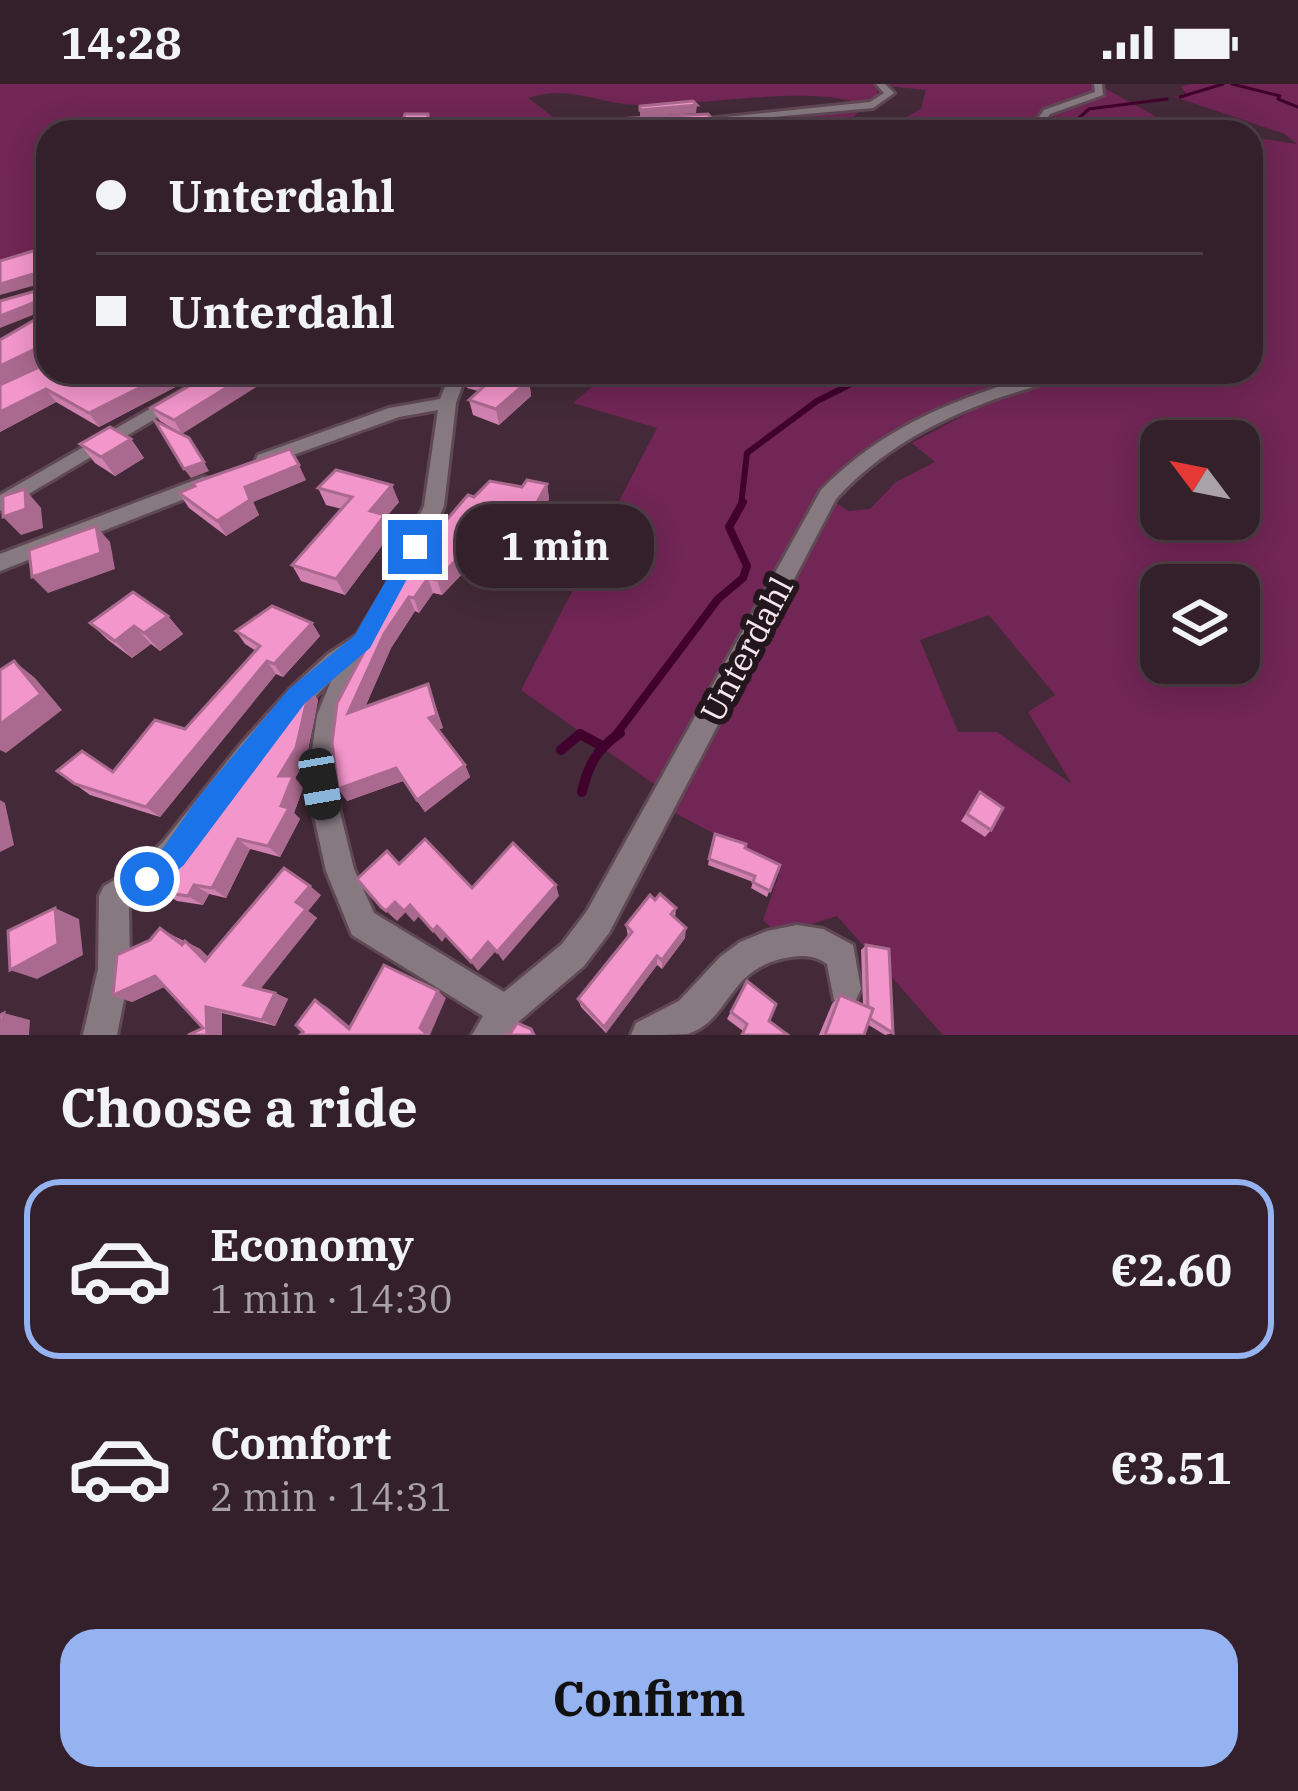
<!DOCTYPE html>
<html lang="en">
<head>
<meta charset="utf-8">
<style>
	body { margin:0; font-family:"IBM Plex Serif",serif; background:#3e2d36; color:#f1f3f6; height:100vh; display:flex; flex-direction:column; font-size:45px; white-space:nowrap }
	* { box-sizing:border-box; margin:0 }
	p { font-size:39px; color:#a9a3a8 }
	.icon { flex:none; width:66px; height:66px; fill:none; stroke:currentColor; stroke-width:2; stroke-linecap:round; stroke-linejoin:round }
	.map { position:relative; height:951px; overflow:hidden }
	.side { display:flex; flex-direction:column; background:#33202a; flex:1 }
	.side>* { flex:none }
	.banner { position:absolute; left:36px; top:36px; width:1227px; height:264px; border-radius:36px; box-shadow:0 6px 30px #0003,0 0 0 3px #4e3e47; display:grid; align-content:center; height:264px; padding:0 60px; background:#33202a }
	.needle { width:78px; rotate:302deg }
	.fabs { position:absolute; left:1140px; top:336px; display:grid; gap:24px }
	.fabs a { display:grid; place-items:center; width:120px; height:120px; border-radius:24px; background:#33202a; box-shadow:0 6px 30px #0003,0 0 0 3px #4e3e47; font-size:60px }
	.end { position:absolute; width:54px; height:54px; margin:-27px; border:15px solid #1a73e8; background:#fff; box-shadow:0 0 0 6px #fff }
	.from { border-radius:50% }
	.bubble { position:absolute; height:84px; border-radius:36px; background:#33202a; box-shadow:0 6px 30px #0003,0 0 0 3px #4e3e47; font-size:39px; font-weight:800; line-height:84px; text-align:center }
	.car { position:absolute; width:36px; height:72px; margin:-36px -18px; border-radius:15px; box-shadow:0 0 9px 3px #0007; background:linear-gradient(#222 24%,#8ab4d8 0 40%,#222 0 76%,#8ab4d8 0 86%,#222 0) }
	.banner b { display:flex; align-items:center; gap:42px; height:114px; font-size:45px }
	.banner b+b { border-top:3px solid #4e3e47 }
	.banner i { width:30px; height:30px; background:#f1f3f6 }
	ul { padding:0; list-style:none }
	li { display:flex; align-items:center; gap:36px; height:180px; margin:0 24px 18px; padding:0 36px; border:6px solid transparent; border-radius:36px }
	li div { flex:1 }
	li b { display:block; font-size:45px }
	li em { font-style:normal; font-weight:800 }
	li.selected { border-color:#95b2f1 }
	li>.icon { width:108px; height:108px; stroke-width:1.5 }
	h2 { padding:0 60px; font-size:54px; line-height:144px }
	.cta { display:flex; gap:24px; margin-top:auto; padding:24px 60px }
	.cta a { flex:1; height:138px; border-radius:36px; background:#95b2f1; color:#111; font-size:48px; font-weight:800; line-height:138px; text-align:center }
	.status { display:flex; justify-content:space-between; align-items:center; height:84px; padding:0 60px; background:#33202a; direction:ltr }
	.status svg { height:33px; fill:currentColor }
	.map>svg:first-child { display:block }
	.green { fill:#712655; fill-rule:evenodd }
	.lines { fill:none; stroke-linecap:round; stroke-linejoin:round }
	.stream-far3 { stroke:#40022c; stroke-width:3 }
	.stream-far2 { stroke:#40022c; stroke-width:6 }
	.stream-far1 { stroke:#40022c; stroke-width:8 }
	.stream { stroke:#40022c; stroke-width:10 }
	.street-casing { stroke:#604855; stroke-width:6 }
	.street { fill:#867980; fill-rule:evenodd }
	.wall { fill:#d181af }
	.shaded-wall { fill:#aa698e }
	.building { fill:#f396cb; stroke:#aa698e; stroke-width:3 }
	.route { fill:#1a73e8 }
	.labels { text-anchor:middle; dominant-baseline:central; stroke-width:12; stroke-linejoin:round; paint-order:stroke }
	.street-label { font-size:33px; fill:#f6e5ed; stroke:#23171d }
</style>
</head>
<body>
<div class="status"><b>14:28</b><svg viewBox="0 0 49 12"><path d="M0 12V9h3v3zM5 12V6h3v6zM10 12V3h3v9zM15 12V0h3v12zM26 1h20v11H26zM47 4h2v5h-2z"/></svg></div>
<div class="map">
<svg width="1298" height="951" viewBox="0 0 1298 951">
	<rect width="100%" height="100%" fill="#442a38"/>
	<g class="green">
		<path d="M0,0h1097l71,39 55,9h-344l42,-23 5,-19 -48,-5 -1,12 -17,7c-50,-20 -167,3 -223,1 -41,-2 -69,-21 -109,-7l40,30 -105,4 -8,-14 -48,6 -3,8h-356v119l-48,14z"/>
		<path d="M1191,0h107v951h-355l-106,-119 -59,18 -15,-14 17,-48 -4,4 -23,-22 -80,-42 74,-142 -86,119 -140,-99 136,-262 -84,-25 36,-31h642v-235l46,7 -12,-10 -110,-37 11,-3 -5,-8zM984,314l4,4 -76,41 23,19 -39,20 -26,27 -21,2 -24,-14 29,-34zM1161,357h78v78h-78zM1161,501h78v78h-78zM989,531l66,80 -27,17 44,72 -75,-52h-39l-38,-92z"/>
		<path d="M861,24l-18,24h-74l4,-3 -5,-1 6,-12z"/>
	</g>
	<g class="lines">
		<g class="stream-far3">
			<path d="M1232,0l48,12 -2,3 20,8"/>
			<path d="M1180,13l43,-13"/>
			<path d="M1049,48l24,-9 16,-14 78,-10"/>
		</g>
		<path class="stream-far2" d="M741,421l6,-52 70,-52 58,-29"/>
		<g class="stream-far1">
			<path d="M578,652h6"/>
			<path d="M615,652l103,-137 25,-21 4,-12 -18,-39 14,-25"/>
		</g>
		<g class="stream">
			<path d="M561,666l19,-16 22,12"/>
			<path d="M582,708c6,-27 15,-43 38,-59"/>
		</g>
		<defs>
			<g id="street">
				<path d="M876,0h9l9,9 -21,15 -189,17 -5,-3 191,-20 14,-9z"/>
				<path d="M1094,0h8l1,11 -53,19 -12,18h-10l16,-22 51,-18z"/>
				<path d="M214,288h20l-234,139v-16z"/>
				<path d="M451,288h16l-11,31 -12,103 -37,82 -57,104 -9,23 -8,69 21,85 20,44 130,79 58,-48 25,-33 234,-421c49,-50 105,-79 171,-101 25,-9 47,-17 74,-17 -19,13 -48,19 -71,27 -62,23 -114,51 -159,100l-227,434 -25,33 -67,57 -8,12h-37l11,-19 -131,-81 -26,-64 -19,-87 10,-69 14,-34c-39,37 -73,80 -105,123 -29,38 -52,78 -97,100l1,65 -13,66h-34l15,-66 1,-73 5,-10 33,-19 26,-25 77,-97 51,-57 37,-34 29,-19 30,-50 37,-79 14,-96 -39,7 -134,48 -9,-6 2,-4 131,-47 51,-9z"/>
				<path d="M203,393l7,2 3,5 -3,5 -210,82v-17z"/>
				<path d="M797,841l26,4 30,16 8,44 -5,11 -11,5 -11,-5 -7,-36c-12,-8 -21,-9 -36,-7 -65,10 -58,61 -103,77 -16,1 -40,1 -57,1l5,-12 43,-22 41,-44 20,-15 27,-11z"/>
			</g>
		</defs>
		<use href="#street" class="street-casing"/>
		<use href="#street" class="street"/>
	</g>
	<g class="wall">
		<path d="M48,228v60l90,4 6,-4h60l-105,55 -43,-25 -56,30v-92z"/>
		<path d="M213,288l-31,62 -22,-13 -9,-13z"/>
		<path d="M522,288l-4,4 11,4 2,16 -32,29 -26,-10 -4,-15 9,-9 -11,-3 -4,-15z"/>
		<path d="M131,355l13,19 -29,18 -20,-13 -15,-19z"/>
		<path d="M306,396l-53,22 6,13 -33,21 -37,-28 -10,-15z"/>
		<path d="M547,400l2,15 -17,33h-25l-38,43 -6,-2 -21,22 -9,-2 -14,20 -4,-2 -24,37 -26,59 63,-23 15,44 -5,2 27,35 5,12 -45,35 -22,-31 -56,20 -10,-98 137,-206 48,-10z"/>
		<path d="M318,404l81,14 -13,15 6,15 -47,63 -44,-14 -9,-16 50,-56 -16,-4z"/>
		<path d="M168,532l15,18 -23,17 -9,-7 -19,14 -24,-18 -18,-17z"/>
		<path d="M312,539l8,13 -37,41 -7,-3 -116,143 -70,-22 -33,-24 56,1 72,-43 71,-78 -11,-7 -9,-13z"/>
		<path d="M310,603l8,13 -12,60 -11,18 8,10 -9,25 6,6 -20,38 -30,-8 -24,49 -17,-4 -6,11 -26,-4 -15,-9 74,-114 -3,-3 31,-25 29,-41 -2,-3z"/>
		<path d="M980,708l11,38 -6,7 -24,-16z"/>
		<path d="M715,750l65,31 -13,32 -16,-9 2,-6 -45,-17z"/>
		<path d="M321,811l-13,16 9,7 -57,71 15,4 13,6 -13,27 -53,-13 -19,15 -39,-41 -32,15 -19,-7 63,-58 24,12 8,8z"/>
		<path d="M655,816l21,8 -1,9 10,21 -23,31 -5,-4 -51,68 -25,-26 -3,-8 50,-62 -2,-12z"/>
		<path d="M866,861l27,88 -8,2 -18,-11 -3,11h-45l13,-31 8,-9 23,10 -2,-55z"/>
		<path d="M747,897l22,40 -26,10 -16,-12z"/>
	</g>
	<g class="shaded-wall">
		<path d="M697,21l-1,8 -56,4v-7z"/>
		<path d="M715,39v9h-20l4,-8z"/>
		<path d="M40,188l7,10 -47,13v-11z"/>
		<path d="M48,213v12l-48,19v-12z"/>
		<path d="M39,263l9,14 -48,24v-19z"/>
		<path d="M171,288h33l-105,55 -10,-14z"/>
		<path d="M252,288h28l-98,62 -8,-14z"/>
		<path d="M529,296l2,16 -32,29 -3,-16z"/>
		<path d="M46,305l10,13 -56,30v-20z"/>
		<path d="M131,355l13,19 -29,18 -14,-19z"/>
		<path d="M204,378l5,9 -18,7 -7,-9z"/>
		<path d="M299,381l7,15 -53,22 6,13 -33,21 -9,-15 28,-34z"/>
		<path d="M547,400l2,15 -17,33 -3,-15z"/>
		<path d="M392,401l7,17 -13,15 6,15 -47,63 -9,-16 34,-68z"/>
		<path d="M25,405l16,19 2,20 -22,7 -18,-18z"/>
		<path d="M504,433l3,15 -38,43 -4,-15z"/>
		<path d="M96,442l14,16 5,27 -67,24 -16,-16z"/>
		<path d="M458,474l5,15 -21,22 -5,-15z"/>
		<path d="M428,494l5,15 -14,20 -5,-15z"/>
		<path d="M409,513l6,14 -24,37 -34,78 -9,-13 36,-79z"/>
		<path d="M168,532l15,18 -23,17 -16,-18z"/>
		<path d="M312,539l8,13 -37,41 -9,-13z"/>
		<path d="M134,542l17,18 -19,14 -17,-17z"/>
		<path d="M14,577l21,17 27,32 -56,43 -6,-3v-26z"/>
		<path d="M267,577l9,13 -116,143 -14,-10z"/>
		<path d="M428,600l15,44 -8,3 -6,-13z"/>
		<path d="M310,603l8,13 -12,60 -11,18 8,10 -9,25 6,6 -20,38 -12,-11 13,-40 -2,-30z"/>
		<path d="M465,681l5,12 -45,35 -8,-12z"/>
		<path d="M396,684l7,13 -56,20 -9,-12z"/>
		<path d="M0,716l5,3 9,42 -14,7z"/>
		<path d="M238,755l12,10 -24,49 -14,-10z"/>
		<path d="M194,801l15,9 -6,11 -15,-9z"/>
		<path d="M556,801l3,11 -56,65 -6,-9z"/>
		<path d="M310,802l11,9 -13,16 9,7 -59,74 -14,-7 52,-83z"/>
		<path d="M395,818l10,11 -8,8 -11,-10z"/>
		<path d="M410,821l9,11 -5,6 -10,-11z"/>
		<path d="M55,824l24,11 4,36 -46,24 -27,-9z"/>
		<path d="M437,842l9,10 -4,6 -9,-11z"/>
		<path d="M160,844l16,9 16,11 -7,-7 15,8 20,20 -15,-8z"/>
		<path d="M686,844l-1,10 -23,31v-9z"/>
		<path d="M488,858l7,10 -17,19 -7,-9z"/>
		<path d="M657,872v9l-51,68 -2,-6z"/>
		<path d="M155,892l17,7 -40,19 -19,-7z"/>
		<path d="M438,907l8,7 -16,37h-2l-8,-7z"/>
		<path d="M275,909l13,6 -13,27 -13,-6z"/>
		<path d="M315,916l12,7 33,28 -11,-6z"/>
		<path d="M206,923l16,6v22h-15z"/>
		<path d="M4,929l26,7 -1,15h-28z"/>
	</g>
	<g class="building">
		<path d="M693,17l4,4 -57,5v-4z"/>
		<path d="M405,30h23l1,10 32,-1 5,9h-67z"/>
		<path d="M708,30l7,9 -16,1 -4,8h-205l31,-8z"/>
		<path d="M40,165l8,6v42l-48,19v-15l43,-12 3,-13 -6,-4 -40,12v-23z"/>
		<path d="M48,228v45l-9,-10 -39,19v-26z"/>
		<path d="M48,273v15h82l8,4 6,-4h27l-82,41 -43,-24 -46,23v-27l46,-21z"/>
		<path d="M213,288h39l-78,48 -23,-12z"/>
		<path d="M506,288l23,8 -33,29 -27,-9 22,-20 -27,-8z"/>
		<path d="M155,337l34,17 15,24 -20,7z"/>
		<path d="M110,343l21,12 -30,18 -21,-13z"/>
		<path d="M290,365l9,16 -54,22 5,13 -33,21 -38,-28 16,-7 -2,-3z"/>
		<path d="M336,386l56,15 -22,26 15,4 -49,64 -44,-14 60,-68 -34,-9z"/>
		<path d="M527,396l20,4 -18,33h-25l-39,43 -7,-2 -21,22 -9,-2 -14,20 -5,-1 -25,37 -36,79 80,-29 9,31 -8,3 36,47 -48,35 -21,-32 -58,21 -6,-46 5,-40 76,-144 55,-64 6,2 16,-16 32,6z"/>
		<path d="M25,405l1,20 -23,8v-21z"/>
		<path d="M96,442l5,27 -69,24 -3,-27z"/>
		<path d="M133,508l35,24 -24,17 -10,-7 -19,15 -25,-18z"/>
		<path d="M272,522l40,17 -38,41 -7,-3 -121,146 -71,-23 -18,-13 25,-20 31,21 42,-52 30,9 75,-83 -24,-15z"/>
		<path d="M14,577l27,33 -41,30v-54z"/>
		<path d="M310,603l-14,61 -17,28h14l-12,30 8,2 -21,38 -30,-7 -26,49 -18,-3 -6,11 -26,-4 54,-93 22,-24h-5l22,-28 9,3 31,-43 -4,-1z"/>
		<path d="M980,708l23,16 -12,22 -24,-16z"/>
		<path d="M715,750l31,10 -1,4 35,17 -10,26 -17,-9 2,-6 -46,-17z"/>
		<path d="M425,755l47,49 41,-45 43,42 -59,67 -9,-10 -17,20 -34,-36 -4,5 -23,-26 -6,6 -9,-9 -9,9 -5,-4 -24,-28 30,-28 12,13z"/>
		<path d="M284,784l26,18 -14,16 10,7 -62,76 31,8 -13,27 -56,-13 1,28h-19l15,-7 -48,-52 -42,19 4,-40 33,-15 10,-12 22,17 3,-4 20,20z"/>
		<path d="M660,810l16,14 -5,6 15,14 -24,32 -5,-4 -53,71 -26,-28 54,-67 -6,-7 24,-30 5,5z"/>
		<path d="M55,824l3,36 -48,26 -2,-39z"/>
		<path d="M866,861l23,4 4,84 -24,-15 4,-9 -5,-2z"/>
		<path d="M384,881l54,26 -18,37 8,7h-128l3,-3 -7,-7 19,-25 34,29z"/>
		<path d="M747,897l29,23 -7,17 19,14h-46l5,-11 -16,-12z"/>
		<path d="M840,911l33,14 -9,26h-39z"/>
		<path d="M4,929l-3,22h-1v-20z"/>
		<path d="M517,939l14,6 3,6h-31l7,-1z"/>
	</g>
	<path class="route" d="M415,455l9,8 -54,101 -65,55 -122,163 -36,27 -10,-4 -4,-10 4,-10 27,-22 33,-48 92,-110 66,-54 53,-93z"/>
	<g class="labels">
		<g class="street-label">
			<text transform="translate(746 565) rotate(-62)">Unterdahl</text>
		</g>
	</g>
</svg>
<div class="fabs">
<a><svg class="needle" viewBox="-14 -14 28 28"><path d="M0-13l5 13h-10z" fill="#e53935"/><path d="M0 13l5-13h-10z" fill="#a9a3a8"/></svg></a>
<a><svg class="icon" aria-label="layers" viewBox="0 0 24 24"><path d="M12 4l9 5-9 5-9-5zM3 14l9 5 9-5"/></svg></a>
</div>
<i class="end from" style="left:147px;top:795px"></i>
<i class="end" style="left:415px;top:463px"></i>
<div class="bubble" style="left:456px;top:420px;width:198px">1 min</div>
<i class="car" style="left:320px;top:700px;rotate:170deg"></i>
<div class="banner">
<b><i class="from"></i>Unterdahl</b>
<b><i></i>Unterdahl</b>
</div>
</div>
<section class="side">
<h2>Choose a ride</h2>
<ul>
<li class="selected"><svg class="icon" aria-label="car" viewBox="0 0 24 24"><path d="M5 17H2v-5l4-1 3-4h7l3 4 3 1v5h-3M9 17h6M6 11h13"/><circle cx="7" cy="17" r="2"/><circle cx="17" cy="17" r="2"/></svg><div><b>Economy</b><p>1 min · 14:30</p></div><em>€2.60</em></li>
<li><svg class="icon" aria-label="car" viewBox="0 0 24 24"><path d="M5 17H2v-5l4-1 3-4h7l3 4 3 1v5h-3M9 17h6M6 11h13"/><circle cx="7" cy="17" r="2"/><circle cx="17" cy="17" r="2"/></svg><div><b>Comfort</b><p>2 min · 14:31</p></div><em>€3.51</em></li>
</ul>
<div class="cta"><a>Confirm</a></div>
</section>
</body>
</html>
